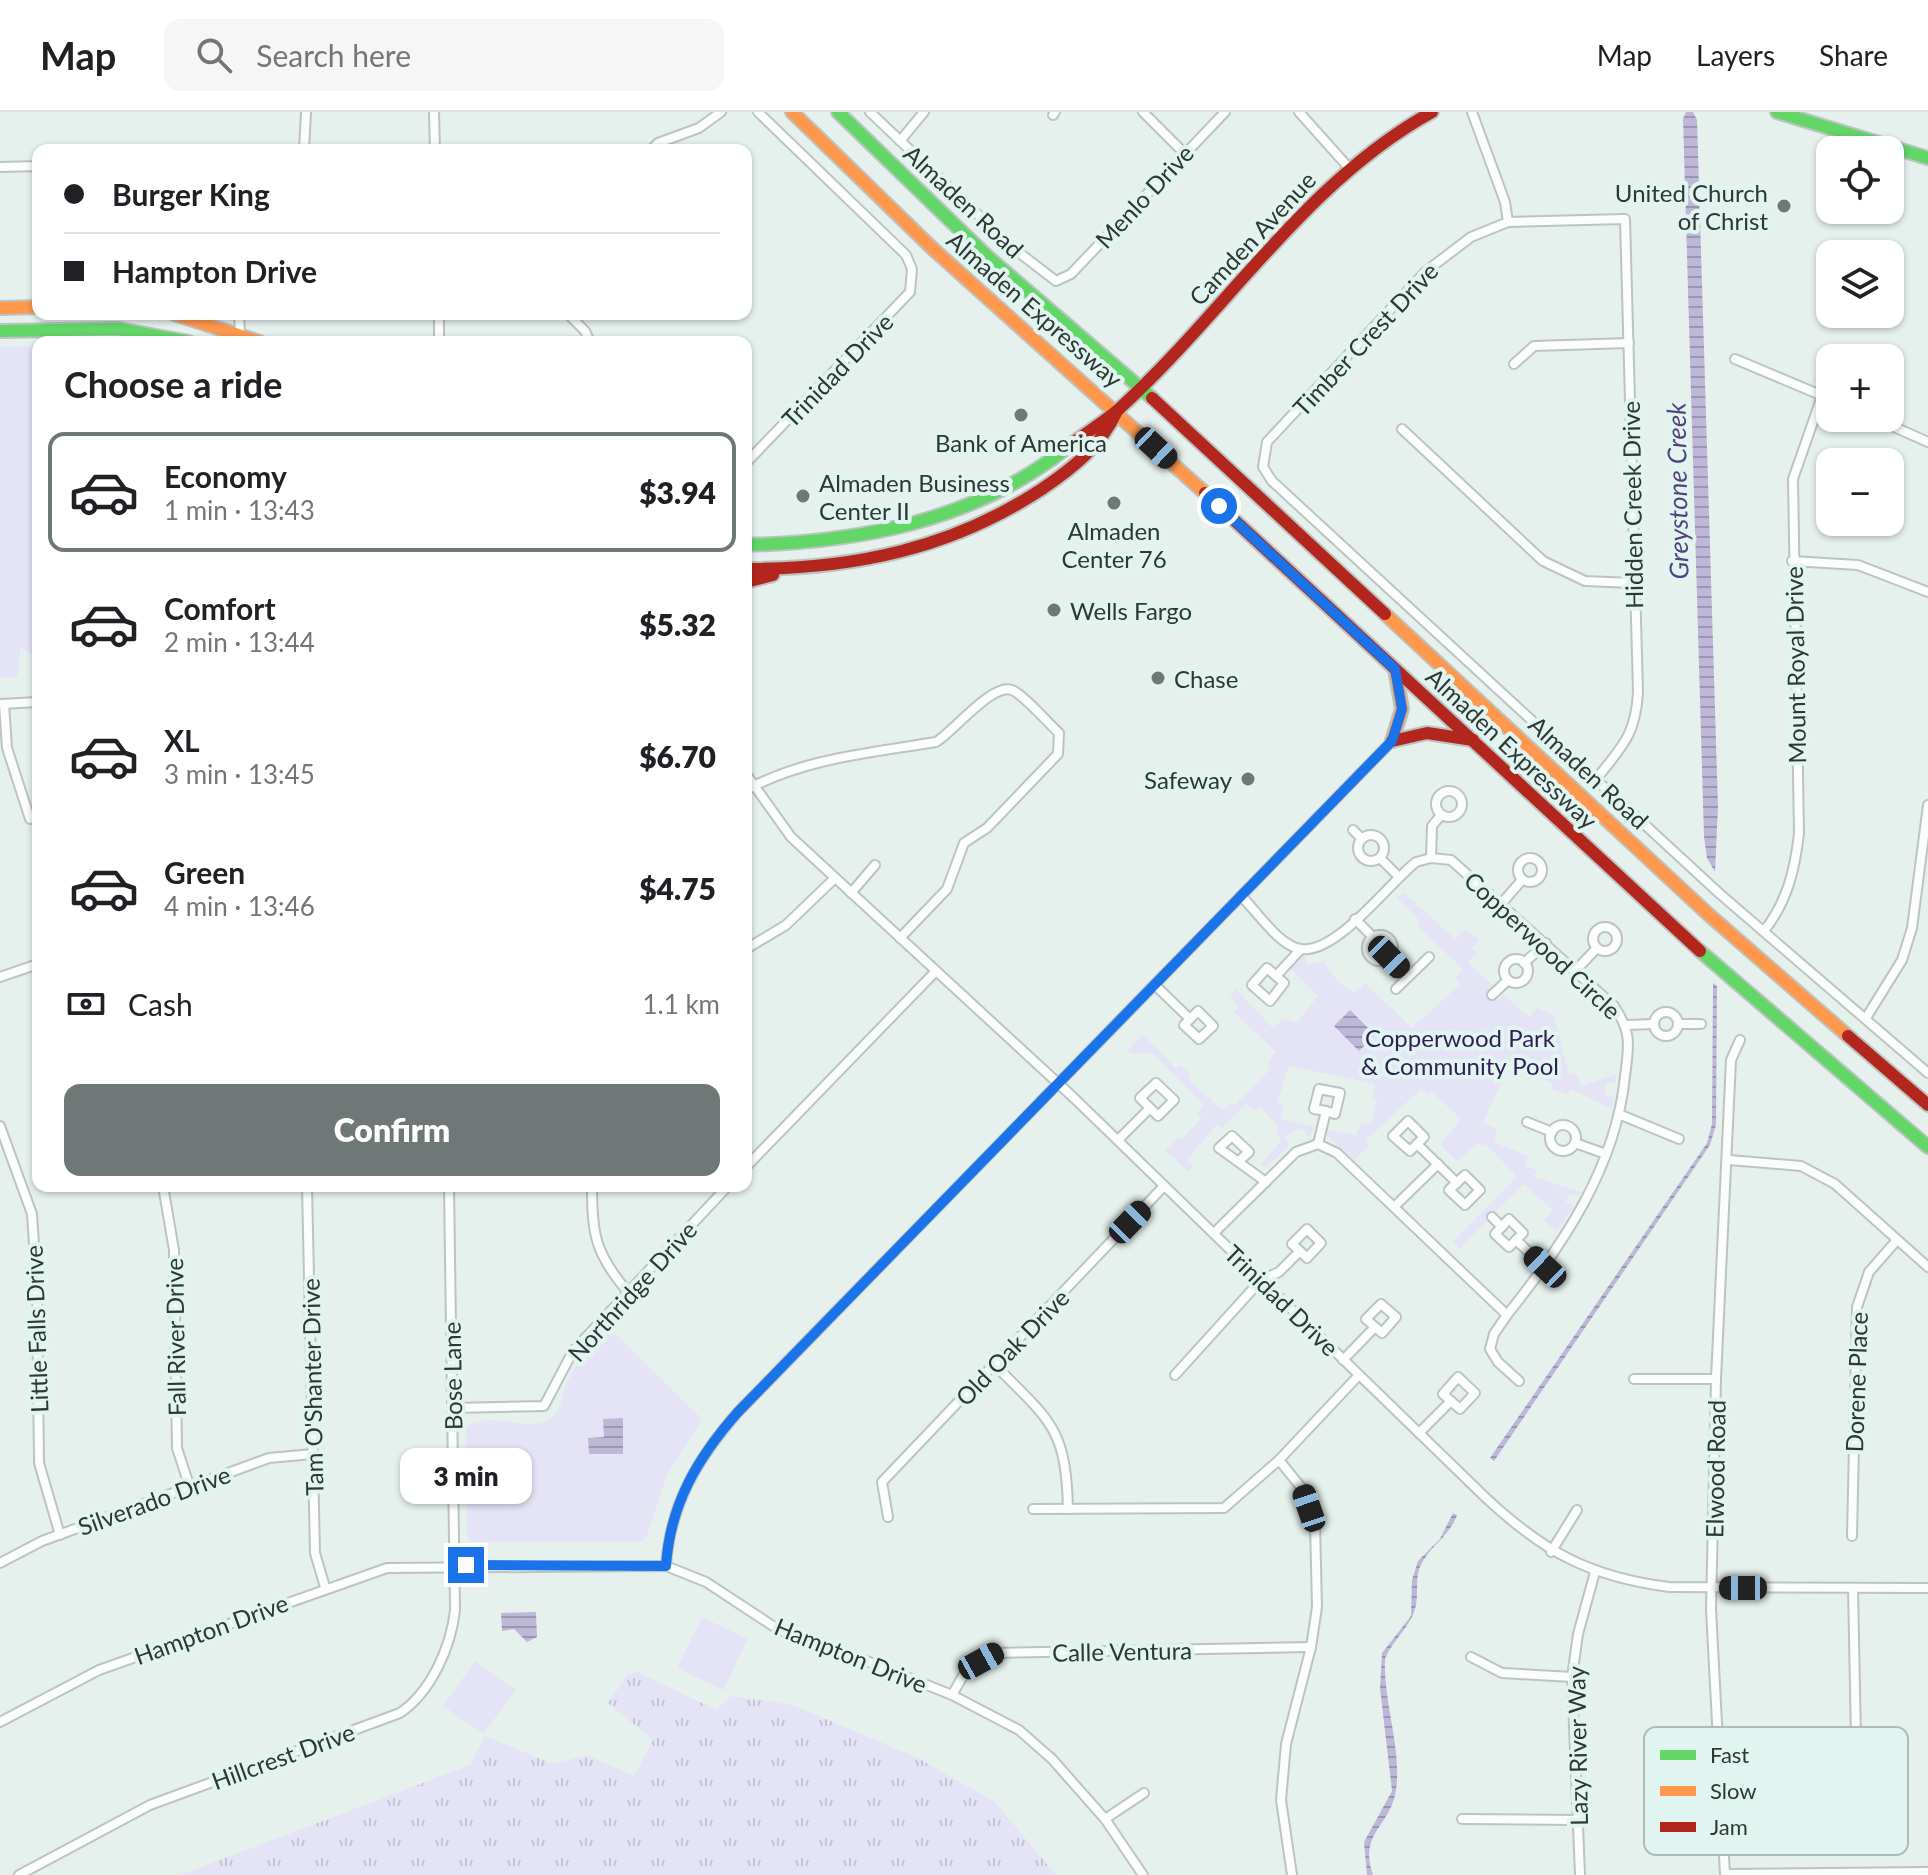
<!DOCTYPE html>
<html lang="en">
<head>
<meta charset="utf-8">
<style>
	body { margin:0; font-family:Lato,sans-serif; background:#f6f6f6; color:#202124; height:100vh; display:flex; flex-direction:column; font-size:30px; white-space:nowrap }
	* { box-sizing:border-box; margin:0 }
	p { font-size:26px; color:#757577 }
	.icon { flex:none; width:44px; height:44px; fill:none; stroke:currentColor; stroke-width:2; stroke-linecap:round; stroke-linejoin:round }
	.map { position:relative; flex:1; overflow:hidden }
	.sheet { position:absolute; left:32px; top:224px; width:720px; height:856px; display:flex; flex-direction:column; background:#fff; border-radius:16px; box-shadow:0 2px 6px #0004 }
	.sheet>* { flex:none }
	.banner { position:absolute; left:32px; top:32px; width:720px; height:176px; border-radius:16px; box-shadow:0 2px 6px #0004; display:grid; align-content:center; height:176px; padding:0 32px; background:#fff }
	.tools { position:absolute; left:1816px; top:24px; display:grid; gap:16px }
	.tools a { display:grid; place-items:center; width:88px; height:88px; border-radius:16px; background:#fff; box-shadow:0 2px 6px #0004; font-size:40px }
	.end { position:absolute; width:36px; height:36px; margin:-18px; border:10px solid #1a73e8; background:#fff; box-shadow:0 0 0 4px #fff }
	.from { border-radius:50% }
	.bubble { position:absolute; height:56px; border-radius:16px; background:#fff; box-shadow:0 2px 6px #0004; font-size:26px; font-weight:800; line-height:56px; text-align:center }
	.car { position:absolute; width:24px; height:48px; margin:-24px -12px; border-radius:10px; box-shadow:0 0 6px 2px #0007; background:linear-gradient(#222 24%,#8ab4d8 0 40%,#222 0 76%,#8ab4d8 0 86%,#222 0) }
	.banner b { display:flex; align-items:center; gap:28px; height:76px; font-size:30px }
	.banner b+b { border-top:2px solid #e0e0e0 }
	.banner i { width:20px; height:20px; background:#202124 }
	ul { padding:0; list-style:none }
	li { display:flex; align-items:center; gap:24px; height:120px; margin:0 16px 12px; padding:0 16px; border:4px solid transparent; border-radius:16px }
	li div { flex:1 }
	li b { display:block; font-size:30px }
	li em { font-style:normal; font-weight:800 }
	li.active { border-color:#6f7876 }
	li>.icon { width:72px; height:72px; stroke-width:1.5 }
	h2 { padding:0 32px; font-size:36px; line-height:96px }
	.pay { display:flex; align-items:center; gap:20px; height:88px; padding:0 32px; font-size:30px }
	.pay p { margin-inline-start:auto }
	.primary-button { display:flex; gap:16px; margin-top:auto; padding:16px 32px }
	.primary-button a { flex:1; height:92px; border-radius:16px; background:#6f7876; color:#fff; font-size:32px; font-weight:800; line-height:92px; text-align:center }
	header { display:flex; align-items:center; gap:48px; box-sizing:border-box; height:112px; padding:0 40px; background:#fff; border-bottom:2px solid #e0e0e0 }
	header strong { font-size:38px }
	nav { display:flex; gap:44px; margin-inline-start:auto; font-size:28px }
	.search { width:560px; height:72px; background:#f6f6f6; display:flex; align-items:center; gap:20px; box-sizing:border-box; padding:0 28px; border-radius:16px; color:#757577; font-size:30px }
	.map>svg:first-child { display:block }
	.grass { fill:url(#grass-tufts) }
	.green { fill:#e5e4f7 }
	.water { fill:url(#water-rules) }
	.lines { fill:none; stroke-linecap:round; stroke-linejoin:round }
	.street-casing { stroke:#bbc4c1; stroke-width:12 }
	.fast-casing { stroke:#bbc4c1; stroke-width:16 }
	.slow-casing { stroke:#bbc4c1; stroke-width:16 }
	.jam-casing { stroke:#bbc4c1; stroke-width:16 }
	.street { stroke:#fbfdfc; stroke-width:8 }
	.fast { stroke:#63d668; stroke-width:12 }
	.slow { stroke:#ff974d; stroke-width:12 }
	.jam { stroke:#b3261e; stroke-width:12 }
	.route { stroke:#1a73e8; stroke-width:10 }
	.poi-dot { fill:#6f7876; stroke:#e1f5f0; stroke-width:3 }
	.labels { text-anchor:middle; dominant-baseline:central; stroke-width:8; stroke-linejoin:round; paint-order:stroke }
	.poi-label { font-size:24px; fill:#2f3735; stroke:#e1f5f0; text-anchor:start }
	.street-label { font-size:24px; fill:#2f3735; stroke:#e1f5f0 }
	.park-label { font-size:24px; fill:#331b56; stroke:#e1f5f0 }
	.water-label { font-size:26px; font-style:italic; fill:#563f7d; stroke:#e1f5f0 }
	.key { fill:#e1f5f0; stroke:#acbcb8; stroke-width:2 }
	.key-label { font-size:22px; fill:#2f3735 }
</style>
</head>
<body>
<header>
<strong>Map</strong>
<div class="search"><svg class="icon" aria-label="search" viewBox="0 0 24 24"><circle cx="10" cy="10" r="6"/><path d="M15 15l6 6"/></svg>Search here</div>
<nav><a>Map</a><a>Layers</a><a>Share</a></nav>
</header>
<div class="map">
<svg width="1928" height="1763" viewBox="0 0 1928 1763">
	<defs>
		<pattern id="grass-tufts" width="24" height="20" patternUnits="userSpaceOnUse" patternTransform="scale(2)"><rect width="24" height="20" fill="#e5e4f7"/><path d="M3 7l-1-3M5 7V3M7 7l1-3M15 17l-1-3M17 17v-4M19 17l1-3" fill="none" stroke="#c5c4d4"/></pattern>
		<pattern id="water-rules" width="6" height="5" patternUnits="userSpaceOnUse" patternTransform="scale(2)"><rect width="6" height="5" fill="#beb7d8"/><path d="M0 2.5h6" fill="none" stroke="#9b96b0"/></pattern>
	</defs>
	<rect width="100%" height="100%" fill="#e6f1ee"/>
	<path class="grass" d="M638,1560l78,38 15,-14 62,9 125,53 77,44 61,73h-876l290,-110 15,-29 68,28 34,-9 47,21 19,-36 -45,-37 20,-29z"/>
	<g class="green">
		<path d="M38,234v307l-1,3 -16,-8 -4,29h-17v-330z"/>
		<path d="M1403,780l52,47 10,-10 14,11 -7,9 5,4 -9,10 25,23 -6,6 10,9 7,-6 25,22 8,-9 17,7 15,59 7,-2 5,14 35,-12 -1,9h-9l-1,12 8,2 -1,12 -42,-20 -2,6 -17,-6 2,-6 -44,-18 -26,58 14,6 -3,13 34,14 -3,10 12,4 -3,7 47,15 -3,4 -9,-3 -3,9 8,4 -18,26 -12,-12 9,-10 -30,-26 -64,65 -6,-7 64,-65 -28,-30 -12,-3 -20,17 -17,-16 21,-26 -30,-28 -4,4 -6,-6 -56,52 4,4 -15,16 -28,-26 1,-5 28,5 7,-12 9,2 6,-25 -4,-2 2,-14 -86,-18 -12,37 6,2 -2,14 34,8 -6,10 -7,-9 -17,8 4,10 -22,21 -7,-2 22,-25 -7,-8 4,-5 -19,-20 -6,4 -8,-7 -24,24 -5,-4 -30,36 6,7 -5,5 -23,-22 14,-13 3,2 20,-21 -5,-4 7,-9 -52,-52 -20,1 -5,-4 16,-16 32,34 5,-3 11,10 -2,4 34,32 9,-9 3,3 35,-36 -3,-5 9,-12 -42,-40 4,-6 -8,-11 6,-6 37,39 10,-9 13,4 22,-27 -28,-28 14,-13 3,9 18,-3c5,14 17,25 30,32l10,-10 47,45 48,-44 -5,-6 8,-9 -43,-40 -2,-10 -21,-21z"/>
		<path d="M608,1215l94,92 -34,54 -21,63 -6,6h-170l-4,-6 -1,-109c26,-18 63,8 85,-9 10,-7 10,-17 13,-28 7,-22 29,-44 44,-63z"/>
		<path d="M702,1505l46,22 -25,51 -46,-22z"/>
		<path d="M475,1549l41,29 -33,44 -40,-28z"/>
	</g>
	<g class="water">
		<path d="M1686,0h7l4,8 21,687 -3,65 -8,-14 -3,-21 -21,-718z"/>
		<path d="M1713,871l4,3 -1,139 -6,20 -216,316 -4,-3 217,-315 5,-19z"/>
		<path d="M1350,898l25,25 -16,16 -25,-25z"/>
		<path d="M623,1306v36h-34l-1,-16 16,-1 -1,-18z"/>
		<path d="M1453,1401l4,2c-7,20 -24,29 -34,46 -9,14 -4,29 -7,44 -4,21 -23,34 -31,54 -2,42 17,90 11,131 -5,36 -38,43 -23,85h-6l-3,-33 28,-51 -12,-103 2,-35 29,-37 1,-36 6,-19 22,-22z"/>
		<path d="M536,1500l1,25 -10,5 -13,-13 -12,2 -1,-18z"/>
	</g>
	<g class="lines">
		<defs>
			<g id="street">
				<path d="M434,0l1,38"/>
				<path d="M870,0l143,136 43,33 15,-7 154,-162"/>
				<path d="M1143,0l41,41"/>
				<path d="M1299,0l50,56"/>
				<path d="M1472,0l33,90 3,20"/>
				<path d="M1053,3l2,-3"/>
				<path d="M900,29l24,-29"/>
				<path d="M304,38l2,-38"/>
				<path d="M651,38l7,-7 41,-15 22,-16"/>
				<path d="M0,55l38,-1"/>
				<path d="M239,202l1,19"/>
				<path d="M439,202v28"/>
				<path d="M568,202l17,17 5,11"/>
				<path d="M1735,247l95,40"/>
				<path d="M1514,252l20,-18 95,-3"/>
				<path d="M1874,306l54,24"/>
				<path d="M1402,317l141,132 42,20 48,2"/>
				<path d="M746,351l164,-171 2,-23 -6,-14 -148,-143"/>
				<path d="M1792,449l66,4 70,27"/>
				<path d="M1,592l37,-2"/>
				<path d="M4,592l3,44 23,71"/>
				<path d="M746,662l45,63 283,261 412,400c58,54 104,79 183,89l259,1"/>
				<path d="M1597,666c25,-31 39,-44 41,-86l-13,-473 -117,3 -37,15 -46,35 -158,170 -4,25 9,14 448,413 208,179"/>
				<path d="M746,678c59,-32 124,-37 190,-48 18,-11 56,-59 76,-52 12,5 36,33 47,43l-1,21 -71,74 -23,15 -17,46 -47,49"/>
				<circle cx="1449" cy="692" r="13"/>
				<path d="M1353,718l9,9"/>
				<circle cx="1371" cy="736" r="13"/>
				<circle cx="1530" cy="758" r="12"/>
				<path d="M1380,746l18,18"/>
				<path d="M1431,746l1,-32 9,-11"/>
				<path d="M851,781l24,-28"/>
				<path d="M1501,792l21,-24"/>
				<path d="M1355,807l18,18"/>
				<circle cx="1605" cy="827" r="12"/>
				<path d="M1764,819c23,-29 31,-61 35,-98l-6,-354 29,-83"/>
				<circle cx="1380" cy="836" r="13"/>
				<path d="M746,837l40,-24 49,-47"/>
				<path d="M1389,845l19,20"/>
				<circle cx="1516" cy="859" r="12"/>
				<path d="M1524,851l22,-20"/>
				<path d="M1576,858l21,-22"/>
				<path d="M1276,864l-9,-8 -15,17 18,16 14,-18 -8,-7 25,-27"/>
				<path d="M0,865l38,-13"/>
				<path d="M1155,873l35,34"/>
				<path d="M1396,877l33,-32"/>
				<path d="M1492,883l16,-15"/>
				<path d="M1198,899l15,15 -14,13 -15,-14z"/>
				<circle cx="1666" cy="912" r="12"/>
				<path d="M1866,906l36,-58 10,-32 16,-123"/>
				<path d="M1678,912h23"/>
				<path d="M1627,913l27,-1"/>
				<path d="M1156,971l18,17 -16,16 -18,-18z"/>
				<path d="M1621,1003l58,24"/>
				<path d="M1408,1009l16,16 -14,14 -17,-15z"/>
				<path d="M1527,1010l25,10"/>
				<circle cx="1563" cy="1026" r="13"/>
				<path d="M0,1014l32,88 5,76 2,173 21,72"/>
				<path d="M1118,1028l32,-32"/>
				<path d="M1575,1031l31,11"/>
				<path d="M1318,1032l8,-33 9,3 5,-21 -21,-4 -5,20 12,2"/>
				<path d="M1417,1032l40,39"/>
				<path d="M1240,1048l9,-8 -17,-16 -13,12 47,34"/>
				<path d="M1729,1048l72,6 34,18 93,83"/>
				<path d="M746,1055l190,-196"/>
				<path d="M1465,1063l15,15 -15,15 -16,-15z"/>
				<path d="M163,1074l11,64 3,198 13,40"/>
				<path d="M307,1074l8,367 10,34"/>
				<path d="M592,1074c0,48 3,67 35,105"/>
				<path d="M1394,1095l44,-43"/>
				<path d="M1492,1105l10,10"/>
				<path d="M1509,1107l14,14 -14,14 -14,-13z"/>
				<path d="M1214,1121l82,-81 22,-8 19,9 170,162c56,-70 109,-148 118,-239 4,-31 7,-43 -11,-70l-163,-146 -20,-2 -15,4c-28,22 -80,93 -116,87 -22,-4 -43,-38 -59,-53"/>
				<path d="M1516,1128l29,27"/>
				<path d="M1381,1192l15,13 -14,16 -16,-14z"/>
				<path d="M1507,1203l-13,19 -4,15 8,13 21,19"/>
				<path d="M1343,1248l32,-33"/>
				<path d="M995,1253c55,56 71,62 73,144"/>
				<path d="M1175,1263l86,-95 18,-8 21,-21 -8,-7 15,-15 14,14 -14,15 -7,-7"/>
				<path d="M1458,1265l17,16 -15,16 -17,-15z"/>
				<path d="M1634,1267h82"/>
				<path d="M453,1296l91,-2 29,-55 155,-165"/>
				<path d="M1419,1321l32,-32"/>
				<path d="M1279,1348l25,31 11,33 2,83 -6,40 -25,97 -5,56 11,75"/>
				<path d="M1033,1397l191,-1 55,-48 80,-85"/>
				<path d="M888,1405l-6,-35 282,-296"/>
				<path d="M1852,1424l5,-229 12,-35 28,-32"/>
				<path d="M1551,1440l26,-42"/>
				<path d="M0,1451l42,-22 227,-83 44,-4"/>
				<path d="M666,1454c4,-62 32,-108 72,-154l654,-671"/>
				<path d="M1853,1476l3,151"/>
				<path d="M1471,1545l31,16 70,4"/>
				<path d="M952,1583l15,-26 28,-16 316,-6"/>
				<path d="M0,1610l99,-52 288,-102 279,-2 40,16 73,48 40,12 133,53 67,35 33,29 53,60 38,56"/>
				<path d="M1105,1707l39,-26"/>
				<path d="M1462,1707l116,1"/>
				<path d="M1725,1762l203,-2"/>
				<path d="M19,1763l131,-70 250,-92c31,-21 51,-66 55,-103l-6,-424"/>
				<path d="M1580,1763l-8,-198 6,-43 17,-62"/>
				<path d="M1725,1763l-14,-266 5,-230 15,-319 9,-20"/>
			</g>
			<g id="fast">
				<path d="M838,0l150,145 164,141"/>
				<path d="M1777,0l151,46"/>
				<path d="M0,219l119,-2 70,13"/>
				<path d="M746,433c114,-3 228,-24 319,-96"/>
				<path d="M1700,839l228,196"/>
			</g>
			<g id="slow">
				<path d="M792,0l140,136 273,245"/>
				<path d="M0,196l38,-1"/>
				<path d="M174,202l86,28"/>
				<path d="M1385,502l323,300 140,122"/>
				<path d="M1392,629l10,-32 -7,-40"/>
			</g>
			<g id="jam">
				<path d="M1152,286l233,216"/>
				<path d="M1065,337c17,-14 38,-26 54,-40 106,-96 186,-227 313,-297"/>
				<path d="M1205,381l495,458"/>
				<path d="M746,457c107,0 205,-20 296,-80 31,-21 59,-43 75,-78"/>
				<path d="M746,470l27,-7"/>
				<path d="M1392,629l35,-8 46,7"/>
				<path d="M1848,924l80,69"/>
			</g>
		</defs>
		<use href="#street" class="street-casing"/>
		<use href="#fast" class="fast-casing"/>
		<use href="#slow" class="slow-casing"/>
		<use href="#jam" class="jam-casing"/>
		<use href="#street" class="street"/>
		<use href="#fast" class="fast"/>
		<use href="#slow" class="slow"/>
		<use href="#jam" class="jam"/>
	</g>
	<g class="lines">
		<path class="route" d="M466,1453l200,1c4,-62 32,-109 72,-154l654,-671 10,-32 -7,-40 -176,-163"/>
	</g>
	<g class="poi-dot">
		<circle cx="1784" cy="94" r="8"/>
		<circle cx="1021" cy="303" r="8"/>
		<circle cx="803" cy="384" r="8"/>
		<circle cx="1114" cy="391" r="8"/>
		<circle cx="1054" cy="498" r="8"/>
		<circle cx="1158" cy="566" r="8"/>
		<circle cx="1248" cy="667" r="8"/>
	</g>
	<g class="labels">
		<g class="poi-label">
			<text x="1768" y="80" text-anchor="end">United Church<tspan x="1768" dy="28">of Christ</tspan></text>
			<text x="1021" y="330" text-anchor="middle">Bank of America</text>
			<text x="819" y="370">Almaden Business<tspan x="819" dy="28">Center II</tspan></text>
			<text x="1114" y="418" text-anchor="middle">Almaden<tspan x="1114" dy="28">Center 76</tspan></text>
			<text x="1070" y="498">Wells Fargo</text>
			<text x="1174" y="566">Chase</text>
			<text x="1232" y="667" text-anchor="end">Safeway</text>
		</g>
		<g class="street-label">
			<text transform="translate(1144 84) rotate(-47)">Menlo Drive</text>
			<text transform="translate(964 89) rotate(43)">Almaden Road</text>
			<text transform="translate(1252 126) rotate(-47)">Camden Avenue</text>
			<text transform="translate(1035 197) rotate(41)">Almaden Expressway</text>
			<text transform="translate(1365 227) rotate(-47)">Timber Crest Drive</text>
			<text transform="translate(837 258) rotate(-46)">Trinidad Drive</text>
			<text transform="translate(1632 393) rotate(-91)">Hidden Creek Drive</text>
			<text transform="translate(1795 553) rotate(-91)">Mount Royal Drive</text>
			<text transform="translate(1512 636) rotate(43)">Almaden Expressway</text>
			<text transform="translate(1589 660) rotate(43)">Almaden Road</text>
			<text transform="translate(1543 833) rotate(43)">Copperwood Circle</text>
			<text transform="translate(632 1179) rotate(-48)">Northridge Drive</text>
			<text transform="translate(1282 1188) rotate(44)">Trinidad Drive</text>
			<text transform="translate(36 1217) rotate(-92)">Little Falls Drive</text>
			<text transform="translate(175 1225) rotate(-91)">Fall River Drive</text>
			<text transform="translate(1012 1235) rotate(-46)">Old Oak Drive</text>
			<text transform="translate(452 1264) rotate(-91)">Bose Lane</text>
			<text transform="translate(1856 1270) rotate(-88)">Dorene Place</text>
			<text transform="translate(312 1275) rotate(-91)">Tam O'Shanter Drive</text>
			<text transform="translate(1715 1357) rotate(-89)">Elwood Road</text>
			<text transform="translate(154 1388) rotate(-20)">Silverado Drive</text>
			<text transform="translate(211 1517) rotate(-20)">Hampton Drive</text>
			<text transform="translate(1122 1539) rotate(-1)">Calle Ventura</text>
			<text transform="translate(851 1543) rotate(22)">Hampton Drive</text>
			<text transform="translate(1577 1634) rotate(-91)">Lazy River Way</text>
			<text transform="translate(283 1644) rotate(-20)">Hillcrest Drive</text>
		</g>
		<g class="park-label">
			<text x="1460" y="925">Copperwood Park<tspan x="1460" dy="28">&amp; Community Pool</tspan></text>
		</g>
		<g class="water-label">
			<text transform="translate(1677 379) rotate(-91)">Greystone Creek</text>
		</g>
	</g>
	<rect x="1644" y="1615" width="264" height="128" rx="12" class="key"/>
	<rect x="1660" y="1638" width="36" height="10" fill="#63d668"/>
	<rect x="1660" y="1674" width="36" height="10" fill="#ff974d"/>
	<rect x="1660" y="1710" width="36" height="10" fill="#b3261e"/>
	<g class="key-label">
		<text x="1710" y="1651">Fast</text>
		<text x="1710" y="1687">Slow</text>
		<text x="1710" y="1723">Jam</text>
	</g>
</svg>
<div class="tools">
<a><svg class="icon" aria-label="locate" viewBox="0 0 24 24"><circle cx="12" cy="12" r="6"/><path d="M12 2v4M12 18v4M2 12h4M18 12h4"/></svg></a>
<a><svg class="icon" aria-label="layers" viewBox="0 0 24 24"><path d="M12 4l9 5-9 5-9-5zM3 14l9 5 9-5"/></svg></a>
<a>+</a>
<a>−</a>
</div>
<i class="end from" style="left:1219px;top:394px"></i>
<i class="end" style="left:466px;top:1453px"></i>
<div class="bubble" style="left:400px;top:1336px;width:132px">3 min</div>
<i class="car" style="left:1156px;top:336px;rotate:133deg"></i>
<i class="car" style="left:1389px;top:845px;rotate:136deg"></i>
<i class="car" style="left:1130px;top:1110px;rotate:44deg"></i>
<i class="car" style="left:1545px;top:1155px;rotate:313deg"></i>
<i class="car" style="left:1309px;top:1396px;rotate:341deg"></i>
<i class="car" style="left:1743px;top:1476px;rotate:270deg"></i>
<i class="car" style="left:981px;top:1549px;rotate:61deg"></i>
<div class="banner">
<b><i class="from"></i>Burger King</b>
<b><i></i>Hampton Drive</b>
</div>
<section class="sheet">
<h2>Choose a ride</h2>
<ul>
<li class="active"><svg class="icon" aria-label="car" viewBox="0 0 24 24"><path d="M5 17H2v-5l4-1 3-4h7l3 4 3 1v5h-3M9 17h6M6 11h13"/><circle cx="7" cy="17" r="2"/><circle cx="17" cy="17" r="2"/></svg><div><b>Economy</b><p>1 min · 13:43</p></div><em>$3.94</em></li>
<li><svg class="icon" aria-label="car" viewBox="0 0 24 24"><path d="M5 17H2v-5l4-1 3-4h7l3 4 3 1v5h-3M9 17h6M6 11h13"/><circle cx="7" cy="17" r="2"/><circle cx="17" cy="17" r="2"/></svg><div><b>Comfort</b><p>2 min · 13:44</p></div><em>$5.32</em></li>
<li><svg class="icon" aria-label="car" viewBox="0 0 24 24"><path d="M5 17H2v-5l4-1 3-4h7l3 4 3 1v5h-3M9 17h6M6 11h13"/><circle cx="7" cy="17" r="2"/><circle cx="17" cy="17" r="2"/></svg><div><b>XL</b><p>3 min · 13:45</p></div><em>$6.70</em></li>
<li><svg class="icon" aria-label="car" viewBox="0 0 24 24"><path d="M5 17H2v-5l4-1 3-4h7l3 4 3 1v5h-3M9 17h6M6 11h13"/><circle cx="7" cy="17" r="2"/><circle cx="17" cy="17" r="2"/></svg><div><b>Green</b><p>4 min · 13:46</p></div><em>$4.75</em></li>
</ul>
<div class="pay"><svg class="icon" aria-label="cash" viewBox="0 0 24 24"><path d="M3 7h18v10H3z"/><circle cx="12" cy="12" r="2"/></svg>Cash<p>1.1 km</p></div>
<div class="primary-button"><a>Confirm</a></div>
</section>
</div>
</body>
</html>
